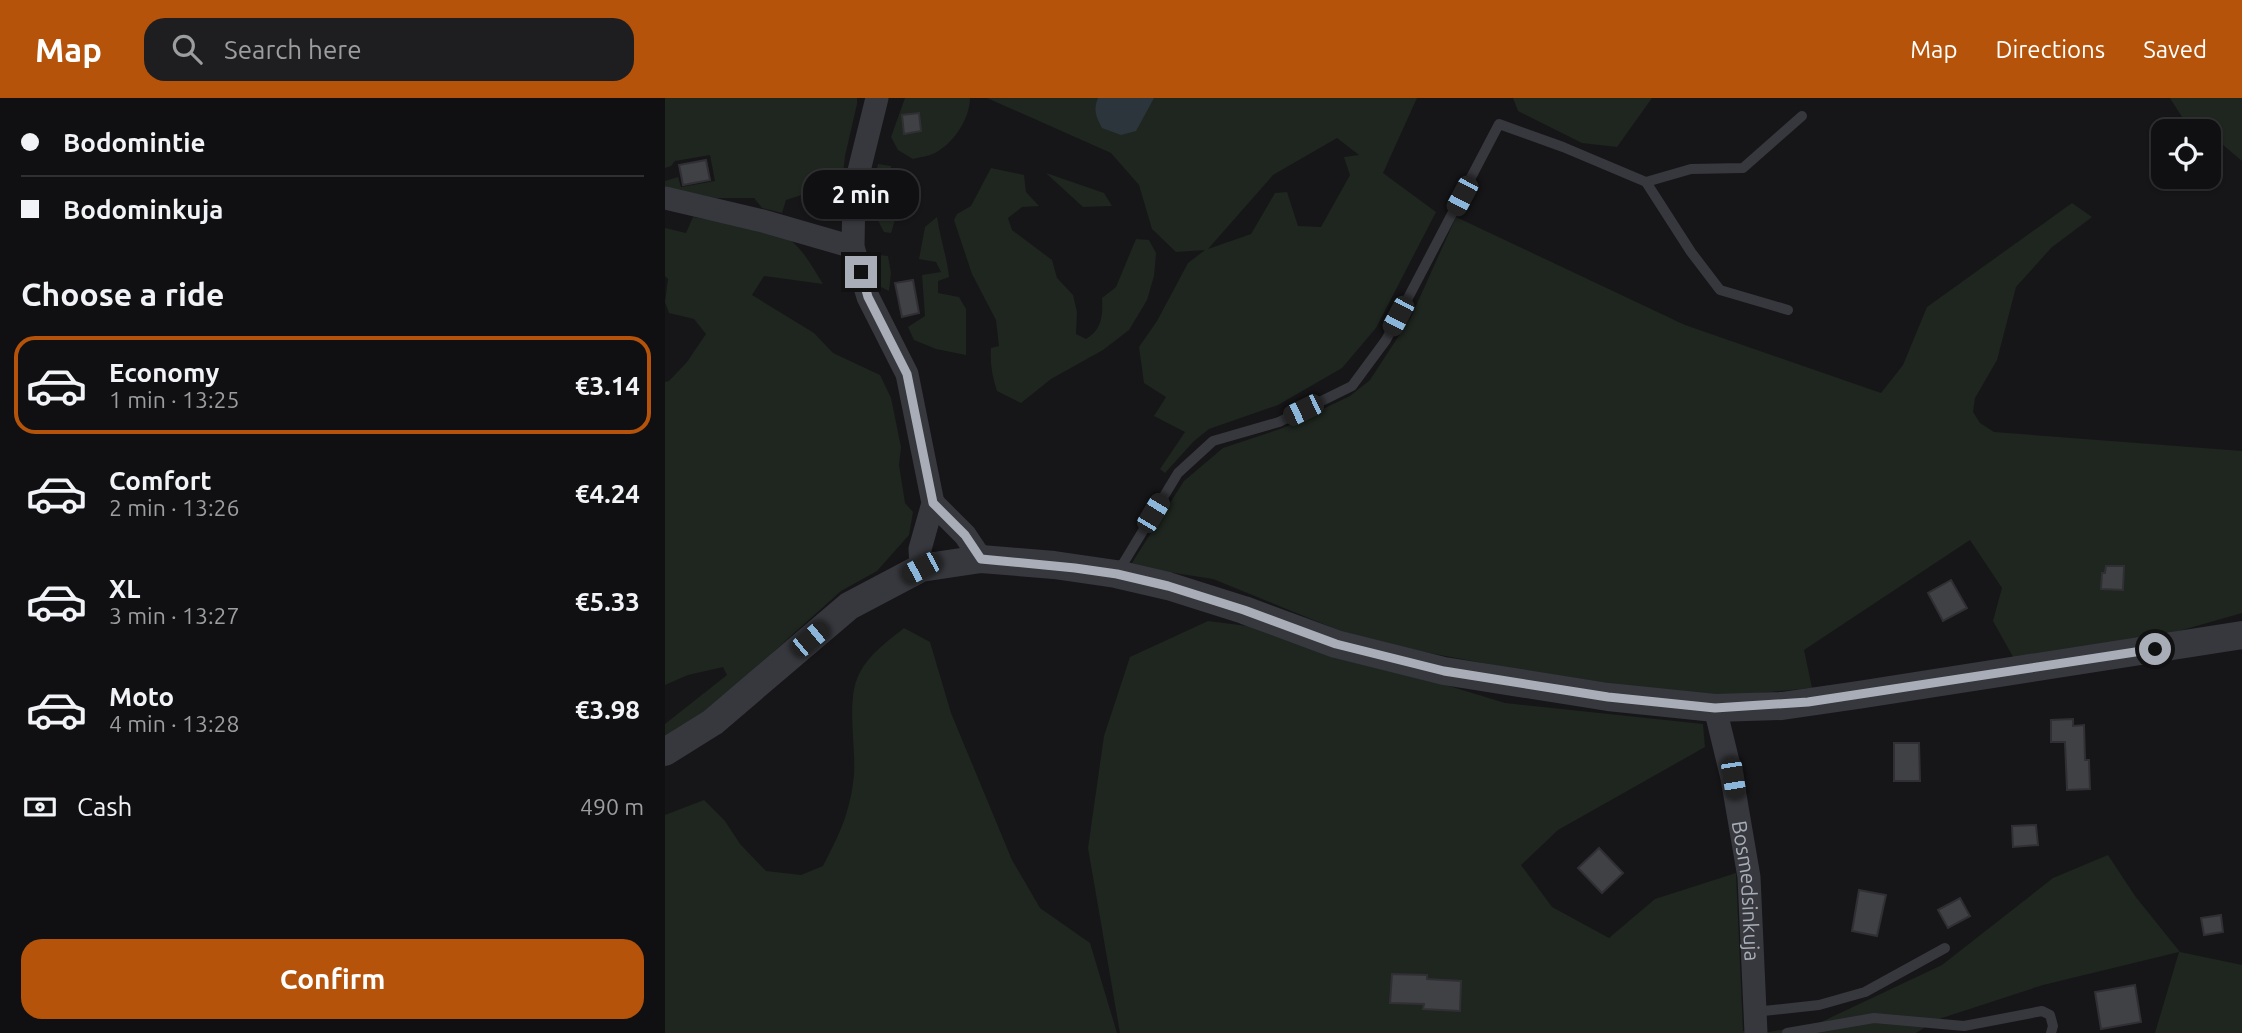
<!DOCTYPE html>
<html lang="en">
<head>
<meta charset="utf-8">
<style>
	body { margin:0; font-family:Ubuntu,sans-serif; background:#1e1e20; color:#f1f3f6; height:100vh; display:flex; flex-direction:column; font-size:26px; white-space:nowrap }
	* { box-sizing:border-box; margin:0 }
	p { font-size:23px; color:#9c9d9f }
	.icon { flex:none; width:38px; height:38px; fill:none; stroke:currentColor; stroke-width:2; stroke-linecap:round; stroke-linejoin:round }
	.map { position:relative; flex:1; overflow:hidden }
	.side { display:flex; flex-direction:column; background:#101012; width:665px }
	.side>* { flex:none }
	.banner { display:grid; align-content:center; height:154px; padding:0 21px; background:#101012 }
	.buttons { position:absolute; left:1486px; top:21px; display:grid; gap:14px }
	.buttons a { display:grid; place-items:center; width:70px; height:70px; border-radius:14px; background:#101012; box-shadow:0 2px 5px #0004,0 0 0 2px #303032; font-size:35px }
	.end { position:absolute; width:32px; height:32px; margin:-16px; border:9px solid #a8adb8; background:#111; box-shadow:0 0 0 4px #111 }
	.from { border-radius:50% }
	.bubble { position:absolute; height:49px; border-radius:21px; background:#101012; box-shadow:0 2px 5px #0004,0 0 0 2px #303032; font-size:23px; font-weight:700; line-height:49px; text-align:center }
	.car { position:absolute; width:21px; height:42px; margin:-21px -10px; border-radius:9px; box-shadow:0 0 5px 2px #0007; background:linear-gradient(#222 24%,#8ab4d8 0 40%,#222 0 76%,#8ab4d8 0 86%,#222 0) }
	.banner b { display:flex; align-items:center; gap:24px; height:66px; font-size:26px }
	.banner b+b { border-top:2px solid #303032 }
	.banner i { width:18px; height:18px; background:#f1f3f6 }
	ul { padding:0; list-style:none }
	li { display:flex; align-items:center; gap:21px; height:98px; margin:0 14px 10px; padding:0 7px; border:4px solid transparent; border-radius:21px }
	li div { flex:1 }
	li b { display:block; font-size:26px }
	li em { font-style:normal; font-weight:700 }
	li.on { border-color:#b45309 }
	li>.icon { width:63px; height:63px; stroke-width:1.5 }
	h2 { padding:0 21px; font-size:32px; line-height:84px }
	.pay { display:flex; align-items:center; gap:18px; height:77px; padding:0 21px; font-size:26px }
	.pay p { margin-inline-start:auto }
	.action { display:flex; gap:14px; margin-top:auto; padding:14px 21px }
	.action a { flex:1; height:80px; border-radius:21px; background:#b45309; color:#fff; font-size:28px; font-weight:700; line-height:80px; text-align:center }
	header { display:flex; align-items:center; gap:42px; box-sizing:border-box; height:98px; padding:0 35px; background:#b45309; color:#fff }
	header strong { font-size:33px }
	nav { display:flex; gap:38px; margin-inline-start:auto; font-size:24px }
	.search { width:490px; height:63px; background:#1e1e20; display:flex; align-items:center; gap:18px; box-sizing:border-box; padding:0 24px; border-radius:21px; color:#9c9d9f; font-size:26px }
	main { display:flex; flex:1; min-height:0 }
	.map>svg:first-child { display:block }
	.green { fill:#1e261f; fill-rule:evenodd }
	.water { fill:#2c353c }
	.building { fill:#404145; stroke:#303034; stroke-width:2 }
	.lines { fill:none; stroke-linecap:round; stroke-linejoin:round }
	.service { stroke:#37383d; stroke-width:10 }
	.minor { stroke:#37383d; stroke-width:23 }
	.tertiary { stroke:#37383d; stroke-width:28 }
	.route { stroke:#a8adb8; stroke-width:9 }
	.labels { text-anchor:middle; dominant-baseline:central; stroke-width:5; stroke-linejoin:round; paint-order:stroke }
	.street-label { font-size:21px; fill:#a8adb8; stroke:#111113 }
</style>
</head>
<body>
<header>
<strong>Map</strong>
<div class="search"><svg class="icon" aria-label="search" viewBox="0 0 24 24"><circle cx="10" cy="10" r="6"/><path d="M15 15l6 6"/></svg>Search here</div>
<nav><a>Map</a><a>Directions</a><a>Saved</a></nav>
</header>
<main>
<section class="side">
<div class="banner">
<b><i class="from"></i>Bodomintie</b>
<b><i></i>Bodominkuja</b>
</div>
<h2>Choose a ride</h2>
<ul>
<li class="on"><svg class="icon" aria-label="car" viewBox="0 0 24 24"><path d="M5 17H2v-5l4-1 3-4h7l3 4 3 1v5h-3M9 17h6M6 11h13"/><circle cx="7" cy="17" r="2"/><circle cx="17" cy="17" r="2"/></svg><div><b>Economy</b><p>1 min · 13:25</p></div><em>€3.14</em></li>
<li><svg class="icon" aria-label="car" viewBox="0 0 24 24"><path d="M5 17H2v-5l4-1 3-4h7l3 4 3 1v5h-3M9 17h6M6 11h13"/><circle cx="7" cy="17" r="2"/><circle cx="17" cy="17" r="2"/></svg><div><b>Comfort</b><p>2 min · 13:26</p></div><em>€4.24</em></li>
<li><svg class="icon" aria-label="car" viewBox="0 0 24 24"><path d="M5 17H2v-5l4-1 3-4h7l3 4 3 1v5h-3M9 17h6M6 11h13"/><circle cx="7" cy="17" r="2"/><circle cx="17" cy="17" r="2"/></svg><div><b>XL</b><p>3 min · 13:27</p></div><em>€5.33</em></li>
<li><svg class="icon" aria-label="car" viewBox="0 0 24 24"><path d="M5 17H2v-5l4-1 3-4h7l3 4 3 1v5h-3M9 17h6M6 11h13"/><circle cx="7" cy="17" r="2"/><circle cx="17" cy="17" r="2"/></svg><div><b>Moto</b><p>4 min · 13:28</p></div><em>€3.98</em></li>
</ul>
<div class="pay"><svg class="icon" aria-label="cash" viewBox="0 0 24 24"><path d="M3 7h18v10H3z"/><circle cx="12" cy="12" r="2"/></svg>Cash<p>490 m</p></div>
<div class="action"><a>Confirm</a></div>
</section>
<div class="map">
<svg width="1577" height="935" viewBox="0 0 1577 935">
	<rect width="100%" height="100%" fill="#161618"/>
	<g class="green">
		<path d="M0,0h192v6l-12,52 -7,62 -16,2 -11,-28 -25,8 -4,13 -20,-5 -8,-10h-38l-51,-10v-7l13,-4 3,10 34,-6 -5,-26 -35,6 -4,5 -6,2z"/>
		<path d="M240,0h65c0,20 -16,45 -35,55 -6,3 -15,4 -22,6l-15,-9 -7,-13z"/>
		<path d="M322,0h430l-34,75 53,39 -60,116 -34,40 -64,37 -69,24 -15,12 -29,32 -5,-4 25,-37 -31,-16 12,-19 -22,-14 -5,-36 18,-26 31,-58 17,-13 -29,2 -24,-23 -13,-44 -28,-32zM672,40l22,17 -15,2 6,18 -29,52 -23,-1 -11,-34 -12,1 -24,41 -43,15 65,-74z"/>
		<path d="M848,0h139l-35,49 -35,-4 -64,-32z"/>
		<path d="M1505,0h72v63l-20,-17 -13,-3v-10h-18z"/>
		<path d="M213,66l13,2 -3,31 9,16 -6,20 -7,-1c-15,-27 -12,-39 -6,-68z"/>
		<path d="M326,70l33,7 2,17 13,14 -17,1 -14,11 4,12 40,30 5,18 16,17 4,17 -1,22 10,5c16,-10 17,-23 16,-41l14,-11 20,-48 13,1 7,13 -2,23 -7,24 -18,30 -26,20 -52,29 -30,24 -24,-12c-5,-15 -7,-28 -6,-43l8,-2 -3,-26 -24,-46 -18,-54 3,-6 14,-8z"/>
		<path d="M381,75l58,20 8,13 -29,1z"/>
		<path d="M1407,105l20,14 -41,31 -35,39 -19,73 -22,38 -2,14 7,11 14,9 248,19v162l-63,18 -162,33 -24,-43 9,-33 -32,-48 -166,110 8,38 -108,10 -200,-31 -139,-26 -152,-62 -83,-13 54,-85 39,-33 60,-20 67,-32 20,-16 41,-63 45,-100 229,108 196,68 22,-28 24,-58z"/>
		<path d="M28,119c26,5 76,9 97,23 14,10 24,30 33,44l-59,-8 -12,19 62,38 19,20 47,22 11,23 10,49 -2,18 6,38 8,9 -4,23 -32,36 -36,20 -131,118 -45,30v-15l62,-49 -4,-8 -35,8 -23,10v-303l4,-1 18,-19 19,-28 -12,-15 -25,-6 -4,-11 3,-23 -3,-3v-48l21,5z"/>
		<path d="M272,119c3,21 10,40 12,60l-11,4v12l21,4 7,12v46l-30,-6 -22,-9 -6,-13 17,-11 -3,-41 19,-3 -5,-10 -17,-3 6,-32z"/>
		<path d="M214,157l9,1 3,17 -2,18 -10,-5 -2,-20z"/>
		<path d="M543,523l47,6 250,76 198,21 2,23 -147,83 -37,35 31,42 57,31 46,-39 81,-26 7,158 26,1 50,-9 123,-58 111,-87 55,-23 27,41 45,56 62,13v68h-87l24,-81 -136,33 -107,35 -20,13h-796l-32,-185 16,-112 26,-79z"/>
		<path d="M239,530l26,14 21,71 61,147 28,48 50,35 27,90h-452v-218l39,-15 21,21 15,23 26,27 35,4 22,-9c17,-33 27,-53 31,-91 2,-30 -8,-75 5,-101 10,-20 29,-33 45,-46z"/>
	</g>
	<path class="water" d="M433,0h56l-18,33 -15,4 -19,-7c-6,-11 -9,-18 -4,-30z"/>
	<g class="building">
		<path d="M254,15l2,18 -17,3 -2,-19z"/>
		<path d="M41,62l4,20 -27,5 -4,-20z"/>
		<path d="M248,182l6,33 -17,4 -7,-34z"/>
		<path d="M1441,468h18l-1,24 -22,-1 1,-16h3z"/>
		<path d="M1286,482l16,28 -24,13 -15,-28z"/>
		<path d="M1408,621v7l11,-1 1,35h4l1,29 -23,1 -2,-48h-14v-22z"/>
		<path d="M1229,645h25l1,38h-26z"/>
		<path d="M1371,727l2,20 -25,2 -1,-21z"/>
		<path d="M934,750l24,25 -21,20 -24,-25z"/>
		<path d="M1194,792l27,5 -9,41 -25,-5z"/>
		<path d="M1295,800l10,18 -22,12 -10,-18z"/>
		<path d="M1556,817l2,17 -19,3 -3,-17z"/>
		<path d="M727,876l35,1v4l34,2 -1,30 -37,-2 1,-5 -34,-1z"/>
		<path d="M1470,887l6,37 -40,7 -6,-37z"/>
	</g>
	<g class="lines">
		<g class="service">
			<path d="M981,84l45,-13 52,-1 59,-52"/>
			<path d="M453,474l60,-99 35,-32 66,-19 73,-36 34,-46 113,-216 64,23 83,35 45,70 29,38 68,20"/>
			<path d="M1089,914l65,-7 46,-13 80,-44"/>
			<path d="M1122,935l87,-15 90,8 78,-15 8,4 3,11 -2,7"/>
		</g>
		<g class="minor">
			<path d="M212,0l-23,93 -1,56 15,50 39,77 26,129 -13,46 1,19"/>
			<path d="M0,100l98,23 90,26"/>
			<path d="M268,405l32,32 16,24"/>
			<path id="s1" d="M1050,610l17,70 17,99 7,156"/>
		</g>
		<path class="tertiary" d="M0,654l48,-30 136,-116 72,-38 60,-9 73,6 62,9 52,12 76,24 92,34 108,27 164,26 107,11 67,-2 76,-11 384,-60"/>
	</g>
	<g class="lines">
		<path class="route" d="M196,174l7,25 39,77 26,129 32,32 16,24 94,9 42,6 51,12 76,24 92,34 108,27 164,26 107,11 93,-6 347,-53"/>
	</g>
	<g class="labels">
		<g class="street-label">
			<text stroke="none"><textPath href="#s1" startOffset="186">Bosmedsinkuja</textPath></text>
		</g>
	</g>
</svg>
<div class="buttons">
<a><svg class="icon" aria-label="locate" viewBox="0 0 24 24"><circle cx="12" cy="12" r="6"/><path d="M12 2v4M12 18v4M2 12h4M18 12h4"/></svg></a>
</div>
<i class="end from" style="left:1490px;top:551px"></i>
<i class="end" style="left:196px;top:174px"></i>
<div class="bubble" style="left:138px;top:72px;width:116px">2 min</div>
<i class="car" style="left:797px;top:98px;rotate:208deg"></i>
<i class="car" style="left:733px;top:218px;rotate:208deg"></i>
<i class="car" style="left:638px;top:312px;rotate:244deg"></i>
<i class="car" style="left:488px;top:415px;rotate:31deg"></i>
<i class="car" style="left:256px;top:470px;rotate:242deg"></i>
<i class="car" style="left:145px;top:541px;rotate:50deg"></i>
<i class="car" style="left:1068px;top:680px;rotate:171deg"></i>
</div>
</main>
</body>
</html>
